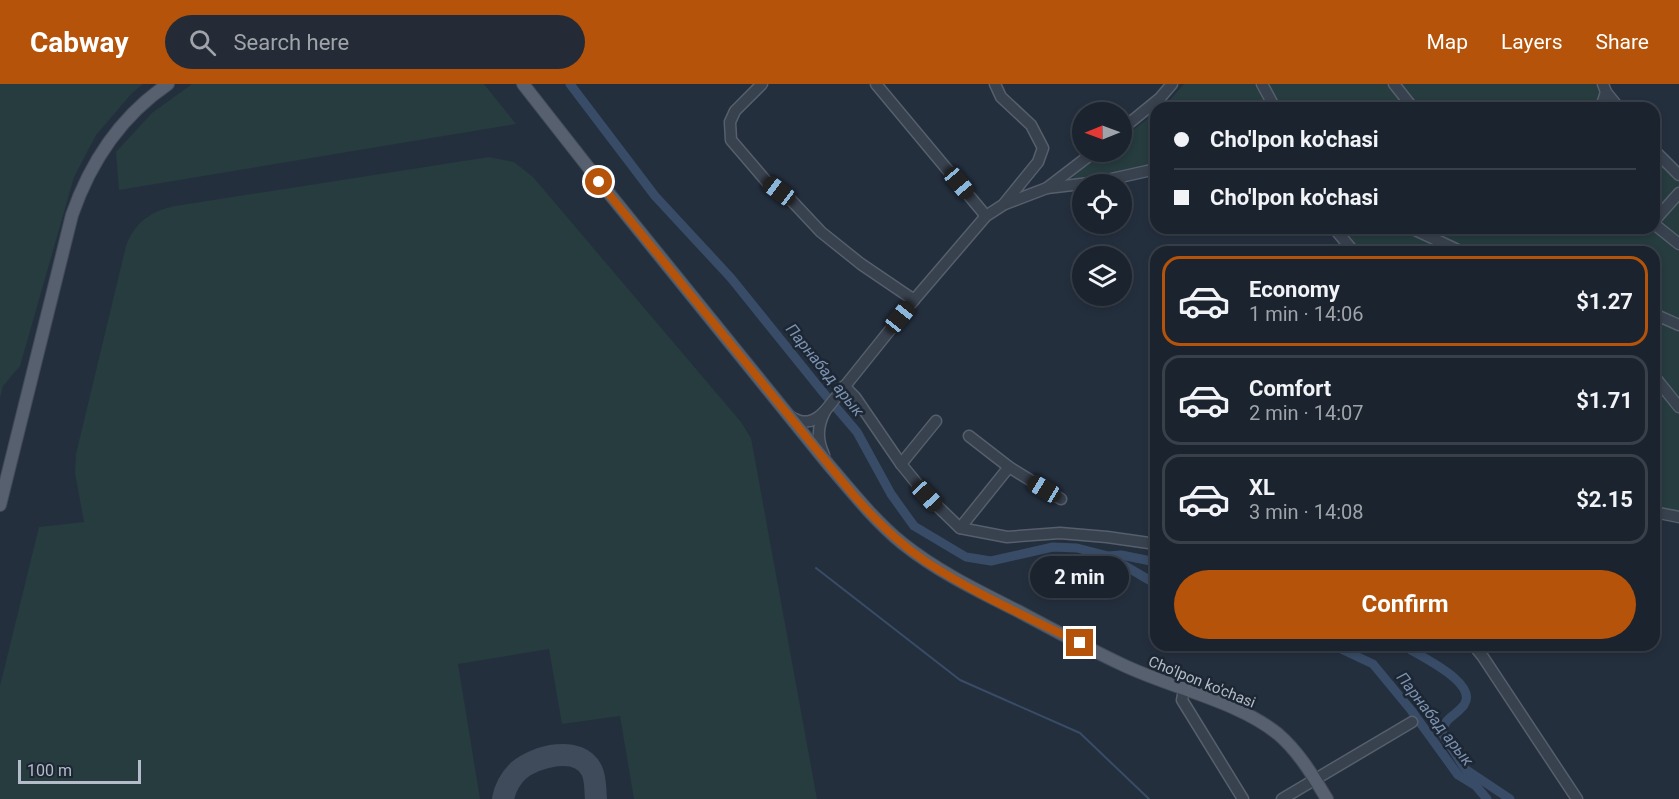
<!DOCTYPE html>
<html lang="en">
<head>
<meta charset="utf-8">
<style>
	body { margin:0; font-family:Roboto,sans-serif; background:#242b36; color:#f1f3f6; height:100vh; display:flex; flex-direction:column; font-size:22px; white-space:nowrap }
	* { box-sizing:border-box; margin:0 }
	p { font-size:20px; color:#a0a4aa }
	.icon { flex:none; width:33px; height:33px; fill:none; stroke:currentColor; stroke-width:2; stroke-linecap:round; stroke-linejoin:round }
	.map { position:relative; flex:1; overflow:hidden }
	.details { position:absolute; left:1150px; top:162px; width:510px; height:405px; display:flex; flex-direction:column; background:#1b232e; border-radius:18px; box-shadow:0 3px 9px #0003,0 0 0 2px #39404a }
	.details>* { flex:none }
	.guide { position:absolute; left:1150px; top:18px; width:510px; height:132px; border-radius:18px; box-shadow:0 3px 9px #0003,0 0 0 2px #39404a; display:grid; align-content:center; height:132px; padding:0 24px; background:#1b232e }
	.needle { width:39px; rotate:269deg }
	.tools { position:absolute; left:1072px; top:18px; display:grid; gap:12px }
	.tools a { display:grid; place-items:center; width:60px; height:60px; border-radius:50%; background:#1b232e; box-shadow:0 3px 9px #0003,0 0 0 2px #39404a; font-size:30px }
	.scale { position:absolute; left:18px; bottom:15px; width:123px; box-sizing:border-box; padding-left:6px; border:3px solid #b4bcc9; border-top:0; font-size:16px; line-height:21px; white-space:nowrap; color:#b4bcc9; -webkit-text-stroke:4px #1d2633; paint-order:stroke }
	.end { position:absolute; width:27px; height:27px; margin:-14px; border:8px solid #b45309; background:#fff; box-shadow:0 0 0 3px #fff }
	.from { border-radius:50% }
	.bubble { position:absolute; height:42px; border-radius:21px; background:#1b232e; box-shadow:0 3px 9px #0003,0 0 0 2px #39404a; font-size:20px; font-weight:700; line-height:42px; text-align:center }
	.car { position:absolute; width:18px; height:36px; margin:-18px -9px; border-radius:8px; box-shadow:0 0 4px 2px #0007; background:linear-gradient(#222 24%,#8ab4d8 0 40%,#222 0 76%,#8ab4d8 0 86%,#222 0) }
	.guide b { display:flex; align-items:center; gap:21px; height:57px; font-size:22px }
	.guide b+b { border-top:2px solid #39404a }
	.guide i { width:15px; height:15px; background:#f1f3f6 }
	ul { padding:10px 0 0; list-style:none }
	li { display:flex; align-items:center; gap:18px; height:90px; margin:0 12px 9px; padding:0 12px; border:3px solid #39404a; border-radius:18px }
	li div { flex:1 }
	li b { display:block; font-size:22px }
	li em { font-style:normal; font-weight:700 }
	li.on { border-color:#b45309 }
	li>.icon { width:54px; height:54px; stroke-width:1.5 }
	.button { display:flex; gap:12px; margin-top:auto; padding:12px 24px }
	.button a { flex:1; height:69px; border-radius:36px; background:#b45309; color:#fff; font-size:24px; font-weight:700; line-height:69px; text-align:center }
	header { display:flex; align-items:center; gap:36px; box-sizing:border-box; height:84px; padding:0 30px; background:#b45309; color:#fff }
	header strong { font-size:28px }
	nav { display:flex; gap:33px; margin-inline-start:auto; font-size:21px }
	.search { width:420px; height:54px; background:#242b36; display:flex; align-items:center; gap:15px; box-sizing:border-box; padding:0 21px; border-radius:33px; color:#a0a4aa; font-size:22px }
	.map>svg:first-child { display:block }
	.green { fill:#263c3f }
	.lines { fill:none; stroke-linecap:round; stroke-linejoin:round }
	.stream { stroke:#394c67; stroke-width:2 }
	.canal { stroke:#394c67; stroke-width:9 }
	.taxiway { stroke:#3f4a5a; stroke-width:22 }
	.minor-casing { stroke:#565f6c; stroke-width:13 }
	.major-casing { stroke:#414a57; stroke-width:14 }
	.minor { stroke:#38414e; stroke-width:10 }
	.major { stroke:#56606e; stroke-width:12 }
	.route { stroke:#b45309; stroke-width:8 }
	.labels { text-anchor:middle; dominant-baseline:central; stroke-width:5; stroke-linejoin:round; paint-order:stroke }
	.street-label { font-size:15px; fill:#b4bcc9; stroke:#1d2633 }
	.water-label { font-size:16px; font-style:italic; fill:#7c92b1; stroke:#1d2633 }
</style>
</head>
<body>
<header>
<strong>Cabway</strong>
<div class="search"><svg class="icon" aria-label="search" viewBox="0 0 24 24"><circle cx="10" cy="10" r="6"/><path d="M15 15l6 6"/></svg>Search here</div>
<nav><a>Map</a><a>Layers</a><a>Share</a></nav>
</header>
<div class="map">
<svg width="1679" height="715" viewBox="0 0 1679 715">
	<rect width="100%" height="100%" fill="#242f3e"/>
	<g class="green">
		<path d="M0,0h143l-11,9 -36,42 -22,42 -54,189 -17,20 -3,12z"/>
		<path d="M192,0h292l32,40 -397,66 -3,-38 36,-39z"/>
		<path d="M1184,0h424l10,24h-455z"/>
		<path d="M1156,29v54l-80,16 -4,-9 31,-22h19v-14z"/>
		<path d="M1655,59l24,24v349l-18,-5 -6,-21 -1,-238h-294l-21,-24h315z"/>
		<path d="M489,73l25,5 19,15 208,245 10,16 66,361h-183l-14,-83 -58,8 -13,-75 -91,15 22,135h-480v-113l39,-159 45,-5 -9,-49 1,-19 50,-208c8,-23 25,-35 49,-40z"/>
	</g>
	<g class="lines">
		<path class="stream" d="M816,484l144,112 120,53 69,66"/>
		<g class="canal">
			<path d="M570,0l85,112 76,82 91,113 35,41 34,62 23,32 52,31 25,4 62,-14 24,1 31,8 13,-1 35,7"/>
			<path d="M1108,472l48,28"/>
			<path d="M1327,561l12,3 34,16 38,46 47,65 18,11 11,13"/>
			<path d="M1400,561l6,2c15,10 73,36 58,58 -9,12 -19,11 -22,28l23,36 45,30"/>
		</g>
		<path class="taxiway" d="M503,715c2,-11 7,-20 15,-28 17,-15 62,-27 74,0 4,8 3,20 4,28"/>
		<defs>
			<g id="minor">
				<path d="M762,0l-27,27 -5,11 1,18 36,42 24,18 30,32 40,32 53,36"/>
				<path d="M876,0l110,132"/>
				<path d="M1262,0l13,24"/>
				<path d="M1394,0l19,24"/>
				<path d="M1603,0l3,8 13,16"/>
				<path d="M1601,24l5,-16"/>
				<path d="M1122,45l38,-31 12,-14"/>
				<path d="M1654,66l25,25"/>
				<path d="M1047,104l51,-6 58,-13"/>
				<path d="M1005,120l42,-16 47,-36"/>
				<path d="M1654,137l25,-28"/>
				<path d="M1654,140l25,20"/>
				<path d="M1334,144l20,24"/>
				<path d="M1411,144l51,24"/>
				<path d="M1654,230l25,11"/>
				<path d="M1654,292l25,31"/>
				<path d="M844,302l11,11 46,67 26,32 33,32 47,9 53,-4 47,4 49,7"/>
				<path d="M825,327l89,-111 72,-84 17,-11 35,-43 5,-14 -12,-23 -30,-28 -6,-13"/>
				<path d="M790,332c13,9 24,7 35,-5 -8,16 -8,29 -1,44"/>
				<path d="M969,352l40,31 52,32"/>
				<path d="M901,380l35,-43"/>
				<path d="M1654,428l25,5"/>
				<path d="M960,444l49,-61"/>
				<path d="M1465,561l10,2 8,10 94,142"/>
				<path d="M1184,606l-2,10 61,99"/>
				<path d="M1282,715l130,-77"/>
			</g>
			<g id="major">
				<path d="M523,0l76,97 229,283c24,28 46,56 74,79 35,28 74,47 114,67 34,18 69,37 105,54 49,24 115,36 157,70 21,18 35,42 49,65"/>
				<path d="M0,421l72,-290c18,-52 49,-99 96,-131"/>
			</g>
		</defs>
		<use href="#minor" class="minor-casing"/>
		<use href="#major" class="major-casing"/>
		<use href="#minor" class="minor"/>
		<use href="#major" class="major"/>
	</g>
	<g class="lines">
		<path class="route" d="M599,98l243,299c24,30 51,58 83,80 48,32 103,56 155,82"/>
	</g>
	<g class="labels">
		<g class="street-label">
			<text transform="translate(1202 598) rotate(22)">Cho'lpon ko'chasi</text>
		</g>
		<g class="water-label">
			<text transform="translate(825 286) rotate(51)">Парнабад арык</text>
			<text transform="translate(1435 635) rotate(52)">Парнабад арык</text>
		</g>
	</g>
</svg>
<div class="tools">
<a><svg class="needle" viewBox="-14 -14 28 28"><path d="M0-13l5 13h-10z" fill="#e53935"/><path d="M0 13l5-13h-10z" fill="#a0a4aa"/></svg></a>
<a><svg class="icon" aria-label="locate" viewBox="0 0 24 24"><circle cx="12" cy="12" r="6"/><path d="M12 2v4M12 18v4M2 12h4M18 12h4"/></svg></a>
<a><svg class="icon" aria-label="layers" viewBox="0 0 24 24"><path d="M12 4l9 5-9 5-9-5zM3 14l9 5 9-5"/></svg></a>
</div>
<div class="scale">100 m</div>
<i class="end from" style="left:599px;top:98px"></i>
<i class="end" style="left:1080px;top:559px"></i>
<div class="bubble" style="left:1030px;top:472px;width:99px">2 min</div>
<i class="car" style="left:959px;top:99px;rotate:140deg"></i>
<i class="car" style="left:779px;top:107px;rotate:307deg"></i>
<i class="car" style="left:900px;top:233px;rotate:39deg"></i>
<i class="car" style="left:1044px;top:405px;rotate:301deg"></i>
<i class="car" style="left:927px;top:412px;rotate:137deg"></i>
<div class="guide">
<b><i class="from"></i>Cho'lpon ko'chasi</b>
<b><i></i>Cho'lpon ko'chasi</b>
</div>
<section class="details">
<ul>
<li class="on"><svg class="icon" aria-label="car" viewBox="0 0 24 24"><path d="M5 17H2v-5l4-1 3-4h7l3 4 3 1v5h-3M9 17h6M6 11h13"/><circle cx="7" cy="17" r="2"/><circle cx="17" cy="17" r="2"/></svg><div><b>Economy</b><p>1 min · 14:06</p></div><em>$1.27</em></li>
<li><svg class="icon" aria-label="car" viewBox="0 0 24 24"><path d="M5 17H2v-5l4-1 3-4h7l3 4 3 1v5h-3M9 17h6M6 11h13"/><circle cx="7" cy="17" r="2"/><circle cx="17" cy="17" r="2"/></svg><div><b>Comfort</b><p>2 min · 14:07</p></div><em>$1.71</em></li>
<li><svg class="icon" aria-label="car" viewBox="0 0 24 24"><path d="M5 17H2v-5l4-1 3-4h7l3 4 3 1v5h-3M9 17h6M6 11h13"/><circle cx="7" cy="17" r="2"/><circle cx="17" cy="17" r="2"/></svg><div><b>XL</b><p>3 min · 14:08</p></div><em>$2.15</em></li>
</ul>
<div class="button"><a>Confirm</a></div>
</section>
</div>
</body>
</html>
